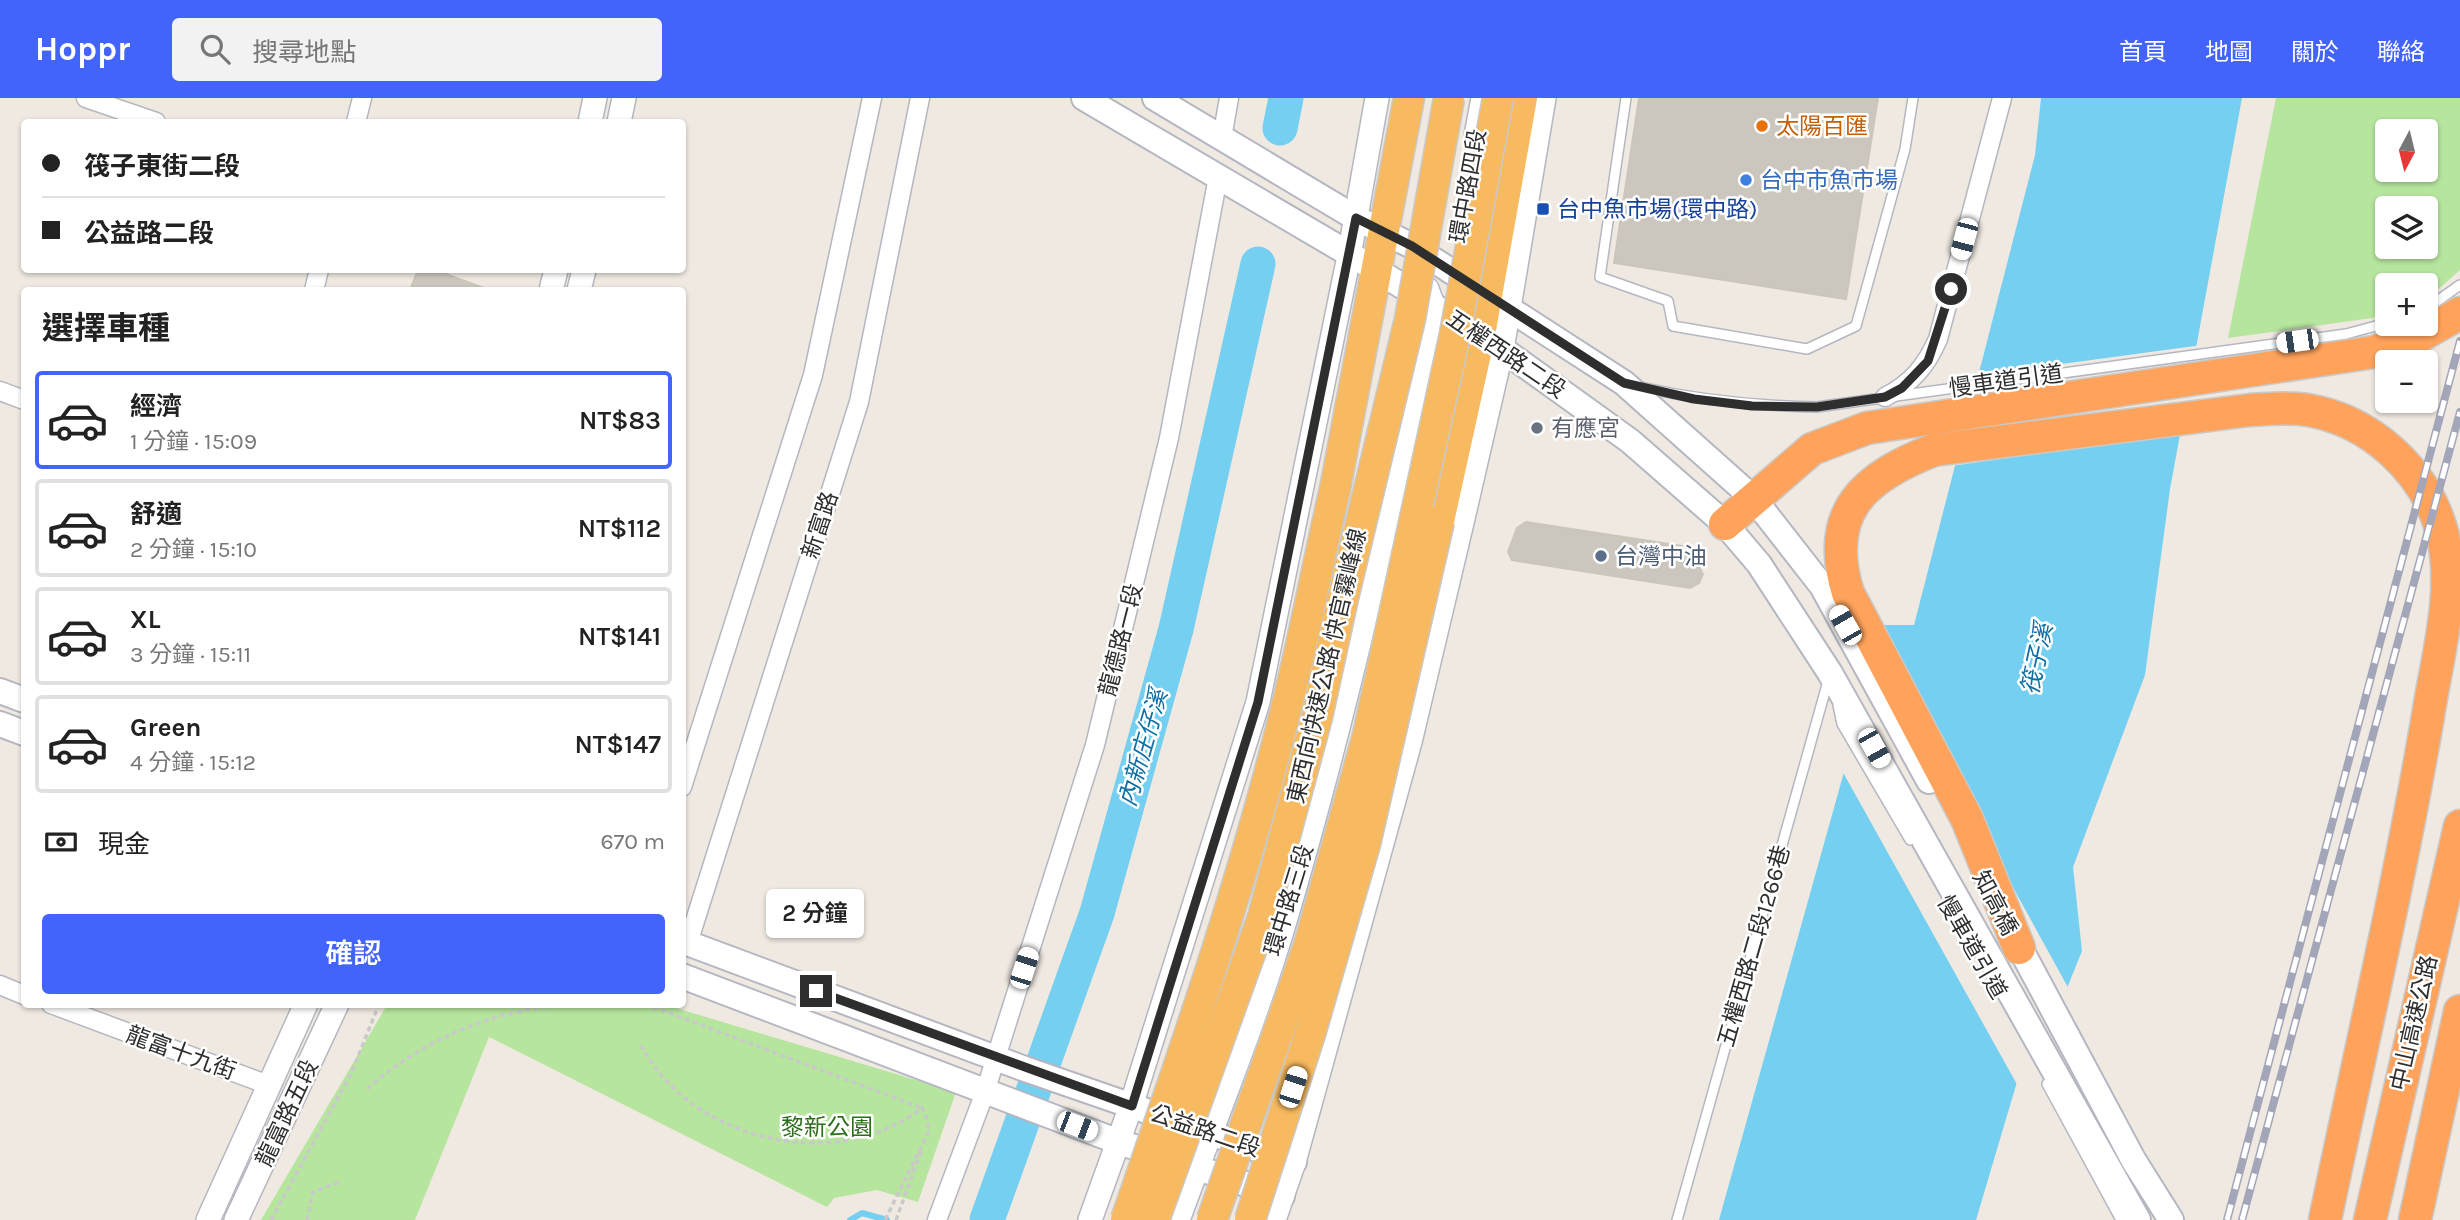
<!DOCTYPE html>
<html lang="zh-TW">
<head>
<meta charset="utf-8">
<style>
	body { margin:0; font-family:Karla,"Noto Sans TC",sans-serif; background:#f2f2f2; color:#222; height:100vh; display:flex; flex-direction:column; font-size:26px; white-space:nowrap }
	* { box-sizing:border-box; margin:0 }
	p { font-size:23px; color:#767676 }
	.icon { flex:none; width:38px; height:38px; fill:none; stroke:currentColor; stroke-width:2; stroke-linecap:round; stroke-linejoin:round }
	.map { position:relative; flex:1; overflow:hidden }
	.sheet { position:absolute; left:21px; top:189px; width:665px; height:721px; display:flex; flex-direction:column; background:#fff; border-radius:7px; box-shadow:0 2px 5px #0004 }
	.sheet>* { flex:none }
	.top-card { position:absolute; left:21px; top:21px; width:665px; height:154px; border-radius:7px; box-shadow:0 2px 5px #0004; display:grid; align-content:center; height:154px; padding:0 21px; background:#fff }
	.needle { width:46px; rotate:187deg }
	.controls { position:absolute; left:2375px; top:21px; display:grid; gap:14px }
	.controls a { display:grid; place-items:center; width:63px; height:63px; border-radius:7px; background:#fff; box-shadow:0 2px 5px #0004; font-size:35px }
	.end { position:absolute; width:32px; height:32px; margin:-16px; border:9px solid #2e2e2e; background:#fff; box-shadow:0 0 0 4px #fff }
	.from { border-radius:50% }
	.bubble { position:absolute; height:49px; border-radius:7px; background:#fff; box-shadow:0 2px 5px #0004; font-size:23px; font-weight:600; line-height:49px; text-align:center }
	.car { position:absolute; width:21px; height:42px; margin:-21px -10px; border-radius:9px; box-shadow:0 0 5px 2px #0007; background:linear-gradient(#fff 24%,#345 0 40%,#fff 0 76%,#345 0 86%,#fff 0) }
	.top-card b { display:flex; align-items:center; gap:24px; height:66px; font-size:26px }
	.top-card b+b { border-top:2px solid #e0e0e0 }
	.top-card i { width:18px; height:18px; background:#222 }
	ul { padding:0; list-style:none }
	li { display:flex; align-items:center; gap:21px; height:98px; margin:0 14px 10px; padding:0 7px; border:4px solid #e0e0e0; border-radius:7px }
	li div { flex:1 }
	li b { display:block; font-size:26px }
	li em { font-style:normal; font-weight:600 }
	li.on { border-color:#4264fb }
	li>.icon { width:63px; height:63px; stroke-width:1.5 }
	h2 { padding:0 21px; font-size:32px; line-height:84px }
	.pay { display:flex; align-items:center; gap:18px; height:77px; padding:0 21px; font-size:26px }
	.pay p { margin-inline-start:auto }
	.primary-button { display:flex; gap:14px; margin-top:auto; padding:14px 21px }
	.primary-button a { flex:1; height:80px; border-radius:7px; background:#4264fb; color:#fff; font-size:28px; font-weight:600; line-height:80px; text-align:center }
	header { display:flex; align-items:center; gap:42px; box-sizing:border-box; height:98px; padding:0 35px; background:#4264fb; color:#fff }
	header strong { font-size:33px }
	nav { display:flex; gap:38px; margin-inline-start:auto; font-size:24px }
	.search { width:490px; height:63px; background:#f2f2f2; display:flex; align-items:center; gap:18px; box-sizing:border-box; padding:0 24px; border-radius:7px; color:#767676; font-size:26px }
	.map>svg:first-child { display:block }
	.green { fill:#b6e59e; fill-rule:evenodd }
	.water { fill:#75cff0 }
	.pier { fill:#efe9e1 }
	.lines { fill:none; stroke-linecap:round; stroke-linejoin:round }
	.stream { stroke:#75cff0; stroke-width:6 }
	.river { stroke:#75cff0; stroke-width:35 }
	.building { fill:#cbc7bf; stroke:#cbc5ba; stroke-width:2 }
	.service-casing { stroke:#b4b7c1; stroke-width:12 }
	.minor-casing { stroke:#b4b7c1; stroke-width:21 }
	.tertiary-casing { stroke:#b4b7c1; stroke-width:26 }
	.secondary-casing { stroke:#b4b7c1; stroke-width:28 }
	.trunk-casing { stroke:#c9c9c9; stroke-width:33 }
	.motorway-casing { stroke:#c9c9c9; stroke-width:35 }
	.path { stroke:#c9c9c9; stroke-width:3.5; stroke-dasharray:5 3.5; stroke-linecap:butt }
	.service { stroke:#fff; stroke-width:9 }
	.minor { stroke:#fff; stroke-width:18 }
	.tertiary { stroke:#fff; stroke-width:23 }
	.secondary { stroke:#fff; stroke-width:24 }
	.trunk { stroke:#f8ba60; stroke-width:30 }
	.motorway { stroke:#ffa35c; stroke-width:32 }
	.rail-casing { stroke:#a3a6b8; stroke-width:8 }
	.rail { stroke:#fff; stroke-width:5; stroke-dasharray:16; stroke-linecap:butt }
	.trunk-bridge-casing { stroke:#c9c9c9; stroke-width:33; stroke-linecap:butt }
	.trunk-bridge { stroke:#f8ba60; stroke-width:30 }
	.route { stroke:#2e2e2e; stroke-width:9 }
	.food-dot { fill:#e8710a; stroke:#fff; stroke-width:2.5 }
	.shop-dot { fill:#3f7fe0; stroke:#fff; stroke-width:2.5 }
	.transit-dot { fill:#1a4fb4; stroke:#fff; stroke-width:2.5 }
	.worship-dot { fill:#6b7280; stroke:#fff; stroke-width:2.5 }
	.service-dot { fill:#5c6f8a; stroke:#fff; stroke-width:2.5 }
	.labels { text-anchor:middle; dominant-baseline:central; stroke-width:5; stroke-linejoin:round; paint-order:stroke }
	.food-label { font-size:23px; fill:#c56008; stroke:#fff; text-anchor:start }
	.shop-label { font-size:23px; fill:#366cbe; stroke:#fff; text-anchor:start }
	.street-label { font-size:23px; fill:#2e2e2e; stroke:#fff }
	.transit-label { font-size:23px; fill:#164399; stroke:#fff; text-anchor:start }
	.worship-label { font-size:23px; fill:#5b616d; stroke:#fff; text-anchor:start }
	.service-label { font-size:23px; fill:#4e5e75; stroke:#fff; text-anchor:start }
	.park-label { font-size:23px; fill:#2c6e1b; stroke:#fff }
	.water-label { font-size:24px; font-style:italic; fill:#0d6fa3; stroke:#fff }
</style>
</head>
<body>
<header>
<strong>Hoppr</strong>
<div class="search"><svg class="icon" aria-label="search" viewBox="0 0 24 24"><circle cx="10" cy="10" r="6"/><path d="M15 15l6 6"/></svg>搜尋地點</div>
<nav><a>首頁</a><a>地圖</a><a>關於</a><a>聯絡</a></nav>
</header>
<div class="map">
<svg width="2460" height="1122" viewBox="0 0 2460 1122">
	<rect width="100%" height="100%" fill="#efe9e1"/>
	<g class="green">
		<path d="M2276,0h184v172l-34,30v-15h-39v28l-15,5 -144,20zM2387,33h39v39h-39zM2387,110h39v39h-39z"/>
		<path d="M387,907h279l290,87 -38,110 -41,-12 -43,8 -7,9 -338,-170 -74,183h-154z"/>
	</g>
	<path class="water" d="M2041,0h201l-72,391 -25,186 -72,192 9,84 -32,79 -28,35 -46,155h-257l166,-595h29l121,-470z"/>
	<g class="pier">
		<path d="M2202,247l-17,88 -234,33 23,-90z"/>
		<path d="M1877,542l193,351 -17,41 -28,35 -6,21 -179,-321z"/>
	</g>
	<g class="lines">
		<path class="stream" d="M850,1122l12,-7 25,7"/>
		<g class="river">
			<path d="M1280,30l6,-30"/>
			<path d="M987,1122l110,-307 79,-284 82,-365"/>
		</g>
	</g>
	<g class="building">
		<path d="M1639,0h239l-32,201 -232,-36z"/>
		<path d="M418,172h17l54,20h-79z"/>
		<path d="M1526,424l162,25 15,27 -4,9 -9,5 -178,-28 -4,-8 9,-24z"/>
	</g>
	<g class="lines">
		<defs>
			<g id="service">
				<path d="M1626,0l-26,179 68,24 5,25 134,23 49,-23 49,-177 8,-51"/>
				<path d="M2426,211l34,-24"/>
				<path d="M1640,289c59,13 116,19 177,20l529,-73 41,-11"/>
				<path d="M1838,607l4,19 68,116"/>
				<path d="M2047,986l74,136"/>
				<path d="M1677,1122l151,-539"/>
			</g>
			<g id="minor">
				<path d="M86,0l70,24"/>
				<path d="M356,24l6,-24"/>
				<path d="M1222,40l7,-40"/>
				<path d="M314,192l5,-20"/>
				<path d="M0,293l24,9"/>
				<path d="M1885,299c27,-14 41,-31 53,-58l64,-241"/>
				<path d="M682,689l131,-412 59,-277"/>
				<path d="M688,845l171,-541 61,-304"/>
				<path d="M0,887l24,10"/>
				<path d="M51,906l220,82"/>
				<path d="M937,1122l48,-128 110,-347 74,-307 49,-261"/>
			</g>
			<g id="tertiary">
				<path d="M590,24l5,-24"/>
				<path d="M619,24l5,-24"/>
				<path d="M1476,38l7,-38"/>
				<path d="M551,192l5,-20"/>
				<path d="M579,192l5,-20"/>
				<path d="M208,1122l98,-216"/>
				<path d="M236,1122l101,-216"/>
				<path d="M1090,1122l41,-114 127,-404 91,-446 28,-158"/>
				<path d="M1178,1122c36,-99 77,-197 107,-299 60,-203 106,-408 148,-616l-6,-16"/>
				<path d="M1274,1122l20,-58 116,-420 54,-228 38,-165 42,-251"/>
			</g>
			<g id="secondary">
				<path d="M1084,0l291,171 127,80 128,92 95,83 34,40 71,109 308,547"/>
				<path d="M1155,0l201,120 56,28 212,137 130,116 68,87 107,195"/>
				<path d="M0,593l24,9"/>
				<path d="M0,626l24,9"/>
				<path d="M2012,835l122,228 37,59"/>
				<path d="M682,843l343,128 269,93"/>
				<path d="M682,878l437,166 163,54"/>
			</g>
			<g id="trunk">
				<path d="M1335,391l74,-391"/>
				<path d="M1439,423l41,-186 42,-237"/>
			</g>
			<g id="motorway">
				<path d="M1725,426l87,-75 55,-21 507,-76 46,-16 40,-23"/>
				<path d="M2019,850l-52,-129 -119,-226c-25,-81 16,-116 86,-143l316,-40c19,-1 39,-3 58,0 63,11 117,60 134,122 15,59 -5,125 -14,184 -29,169 -68,336 -103,504"/>
				<path d="M2370,1122l90,-394"/>
				<path d="M2415,1122l45,-209"/>
			</g>
		</defs>
		<use href="#service" class="service-casing"/>
		<use href="#minor" class="minor-casing"/>
		<use href="#tertiary" class="tertiary-casing"/>
		<use href="#secondary" class="secondary-casing"/>
		<use href="#trunk" class="trunk-casing"/>
		<use href="#motorway" class="motorway-casing"/>
		<g class="path">
			<path d="M645,906l277,104"/>
			<path d="M641,947c50,96 194,130 281,63l6,12v13l-43,87"/>
			<path d="M367,991c58,-51 123,-77 199,-85"/>
			<path d="M271,1122l80,-146 28,-70"/>
			<path d="M307,1122l6,-28 29,-11"/>
			<path d="M896,1122l25,-69"/>
		</g>
		<use href="#service" class="service"/>
		<use href="#minor" class="minor"/>
		<use href="#tertiary" class="tertiary"/>
		<use href="#secondary" class="secondary"/>
		<use href="#trunk" class="trunk"/>
		<use href="#motorway" class="motorway"/>
		<defs>
			<g id="rail">
				<path d="M2227,1122l233,-879"/>
				<path d="M2242,1122l218,-808"/>
			</g>
		</defs>
		<use href="#rail" class="rail-casing"/>
		<use href="#rail" class="rail"/>
		<defs>
			<g id="trunk-bridge">
				<path d="M1126,1122c60,-173 120,-346 163,-523 17,-69 30,-139 46,-208"/>
				<path d="M1154,1122l109,-303 54,-200 26,-119 67,-279 39,-221"/>
				<path d="M1212,1122l98,-278 58,-207 87,-401 43,-236"/>
				<path d="M1250,1122l60,-186 55,-190 74,-323"/>
			</g>
		</defs>
		<use href="#trunk-bridge" class="trunk-bridge-casing"/>
		<use href="#trunk-bridge" class="trunk-bridge"/>
	</g>
	<g class="lines">
		<path class="route" d="M816,893l316,115 126,-404 98,-484 56,28 212,137 70,16 58,7 65,1 68,-10 17,-9 26,-27 23,-72"/>
	</g>
	<circle class="food-dot" cx="1762" cy="28" r="7"/>
	<circle class="shop-dot" cx="1746" cy="82" r="7"/>
	<rect class="transit-dot" x="1536" y="104" width="14" height="14" rx="3.5"/>
	<circle class="worship-dot" cx="1537" cy="330" r="7"/>
	<circle class="service-dot" cx="1601" cy="458" r="7"/>
	<g class="labels">
		<g class="food-label">
			<text x="1776" y="28">太陽百匯</text>
		</g>
		<g class="shop-label">
			<text x="1760" y="82">台中市魚市場</text>
		</g>
		<g class="street-label">
			<text transform="translate(1468 88) rotate(-80)">環中路四段</text>
			<text transform="translate(1506 256) rotate(34)">五權西路二段</text>
			<text transform="translate(2006 283) rotate(-8)">慢車道引道</text>
			<text transform="translate(820 427) rotate(-72)">新富路</text>
			<text transform="translate(1121 542) rotate(-76)">龍德路一段</text>
			<text transform="translate(1327 568) rotate(-77)">東西向快速公路 快官霧峰線</text>
			<text transform="translate(1289 802) rotate(-73)">環中路三段</text>
			<text transform="translate(1995 805) rotate(62)">知高橋</text>
			<text transform="translate(1754 848) rotate(-74)">五權西路二段1266巷</text>
			<text transform="translate(1972 849) rotate(60)">慢車道引道</text>
			<text transform="translate(2414 925) rotate(-77)">中山高速公路</text>
			<text transform="translate(181 955) rotate(20)">龍富十九街</text>
			<text transform="translate(287 1015) rotate(-65)">龍富路五段</text>
			<text transform="translate(1205 1033) rotate(19)">公益路二段</text>
		</g>
		<g class="transit-label">
			<text x="1557" y="111">台中魚市場(環中路)</text>
		</g>
		<g class="worship-label">
			<text x="1551" y="330">有應宮</text>
		</g>
		<g class="service-label">
			<text x="1615" y="458">台灣中油</text>
		</g>
		<g class="park-label">
			<text x="827" y="1029">黎新公園</text>
		</g>
		<g class="water-label">
			<text transform="translate(2037 561) rotate(-78)">筏子溪</text>
			<text transform="translate(1143 650) rotate(-74)">內新庄仔溪</text>
		</g>
	</g>
</svg>
<div class="controls">
<a><svg class="needle" viewBox="-14 -14 28 28"><path d="M0-13l5 13h-10z" fill="#e53935"/><path d="M0 13l5-13h-10z" fill="#767676"/></svg></a>
<a><svg class="icon" aria-label="layers" viewBox="0 0 24 24"><path d="M12 4l9 5-9 5-9-5zM3 14l9 5 9-5"/></svg></a>
<a>+</a>
<a>−</a>
</div>
<i class="end from" style="left:1951px;top:191px"></i>
<i class="end" style="left:816px;top:893px"></i>
<div class="bubble" style="left:766px;top:791px;width:98px">2 分鐘</div>
<i class="car" style="left:1964px;top:141px;rotate:195deg"></i>
<i class="car" style="left:2297px;top:243px;rotate:262deg"></i>
<i class="car" style="left:1845px;top:527px;rotate:330deg"></i>
<i class="car" style="left:1874px;top:650px;rotate:151deg"></i>
<i class="car" style="left:1024px;top:870px;rotate:18deg"></i>
<i class="car" style="left:1293px;top:989px;rotate:18deg"></i>
<i class="car" style="left:1077px;top:1028px;rotate:111deg"></i>
<div class="top-card">
<b><i class="from"></i>筏子東街二段</b>
<b><i></i>公益路二段</b>
</div>
<section class="sheet">
<h2>選擇車種</h2>
<ul>
<li class="on"><svg class="icon" aria-label="car" viewBox="0 0 24 24"><path d="M5 17H2v-5l4-1 3-4h7l3 4 3 1v5h-3M9 17h6M6 11h13"/><circle cx="7" cy="17" r="2"/><circle cx="17" cy="17" r="2"/></svg><div><b>經濟</b><p>1 分鐘 · 15:09</p></div><em>NT$83</em></li>
<li><svg class="icon" aria-label="car" viewBox="0 0 24 24"><path d="M5 17H2v-5l4-1 3-4h7l3 4 3 1v5h-3M9 17h6M6 11h13"/><circle cx="7" cy="17" r="2"/><circle cx="17" cy="17" r="2"/></svg><div><b>舒適</b><p>2 分鐘 · 15:10</p></div><em>NT$112</em></li>
<li><svg class="icon" aria-label="car" viewBox="0 0 24 24"><path d="M5 17H2v-5l4-1 3-4h7l3 4 3 1v5h-3M9 17h6M6 11h13"/><circle cx="7" cy="17" r="2"/><circle cx="17" cy="17" r="2"/></svg><div><b>XL</b><p>3 分鐘 · 15:11</p></div><em>NT$141</em></li>
<li><svg class="icon" aria-label="car" viewBox="0 0 24 24"><path d="M5 17H2v-5l4-1 3-4h7l3 4 3 1v5h-3M9 17h6M6 11h13"/><circle cx="7" cy="17" r="2"/><circle cx="17" cy="17" r="2"/></svg><div><b>Green</b><p>4 分鐘 · 15:12</p></div><em>NT$147</em></li>
</ul>
<div class="pay"><svg class="icon" aria-label="cash" viewBox="0 0 24 24"><path d="M3 7h18v10H3z"/><circle cx="12" cy="12" r="2"/></svg>現金<p>670 m</p></div>
<div class="primary-button"><a>確認</a></div>
</section>
</div>
</body>
</html>
